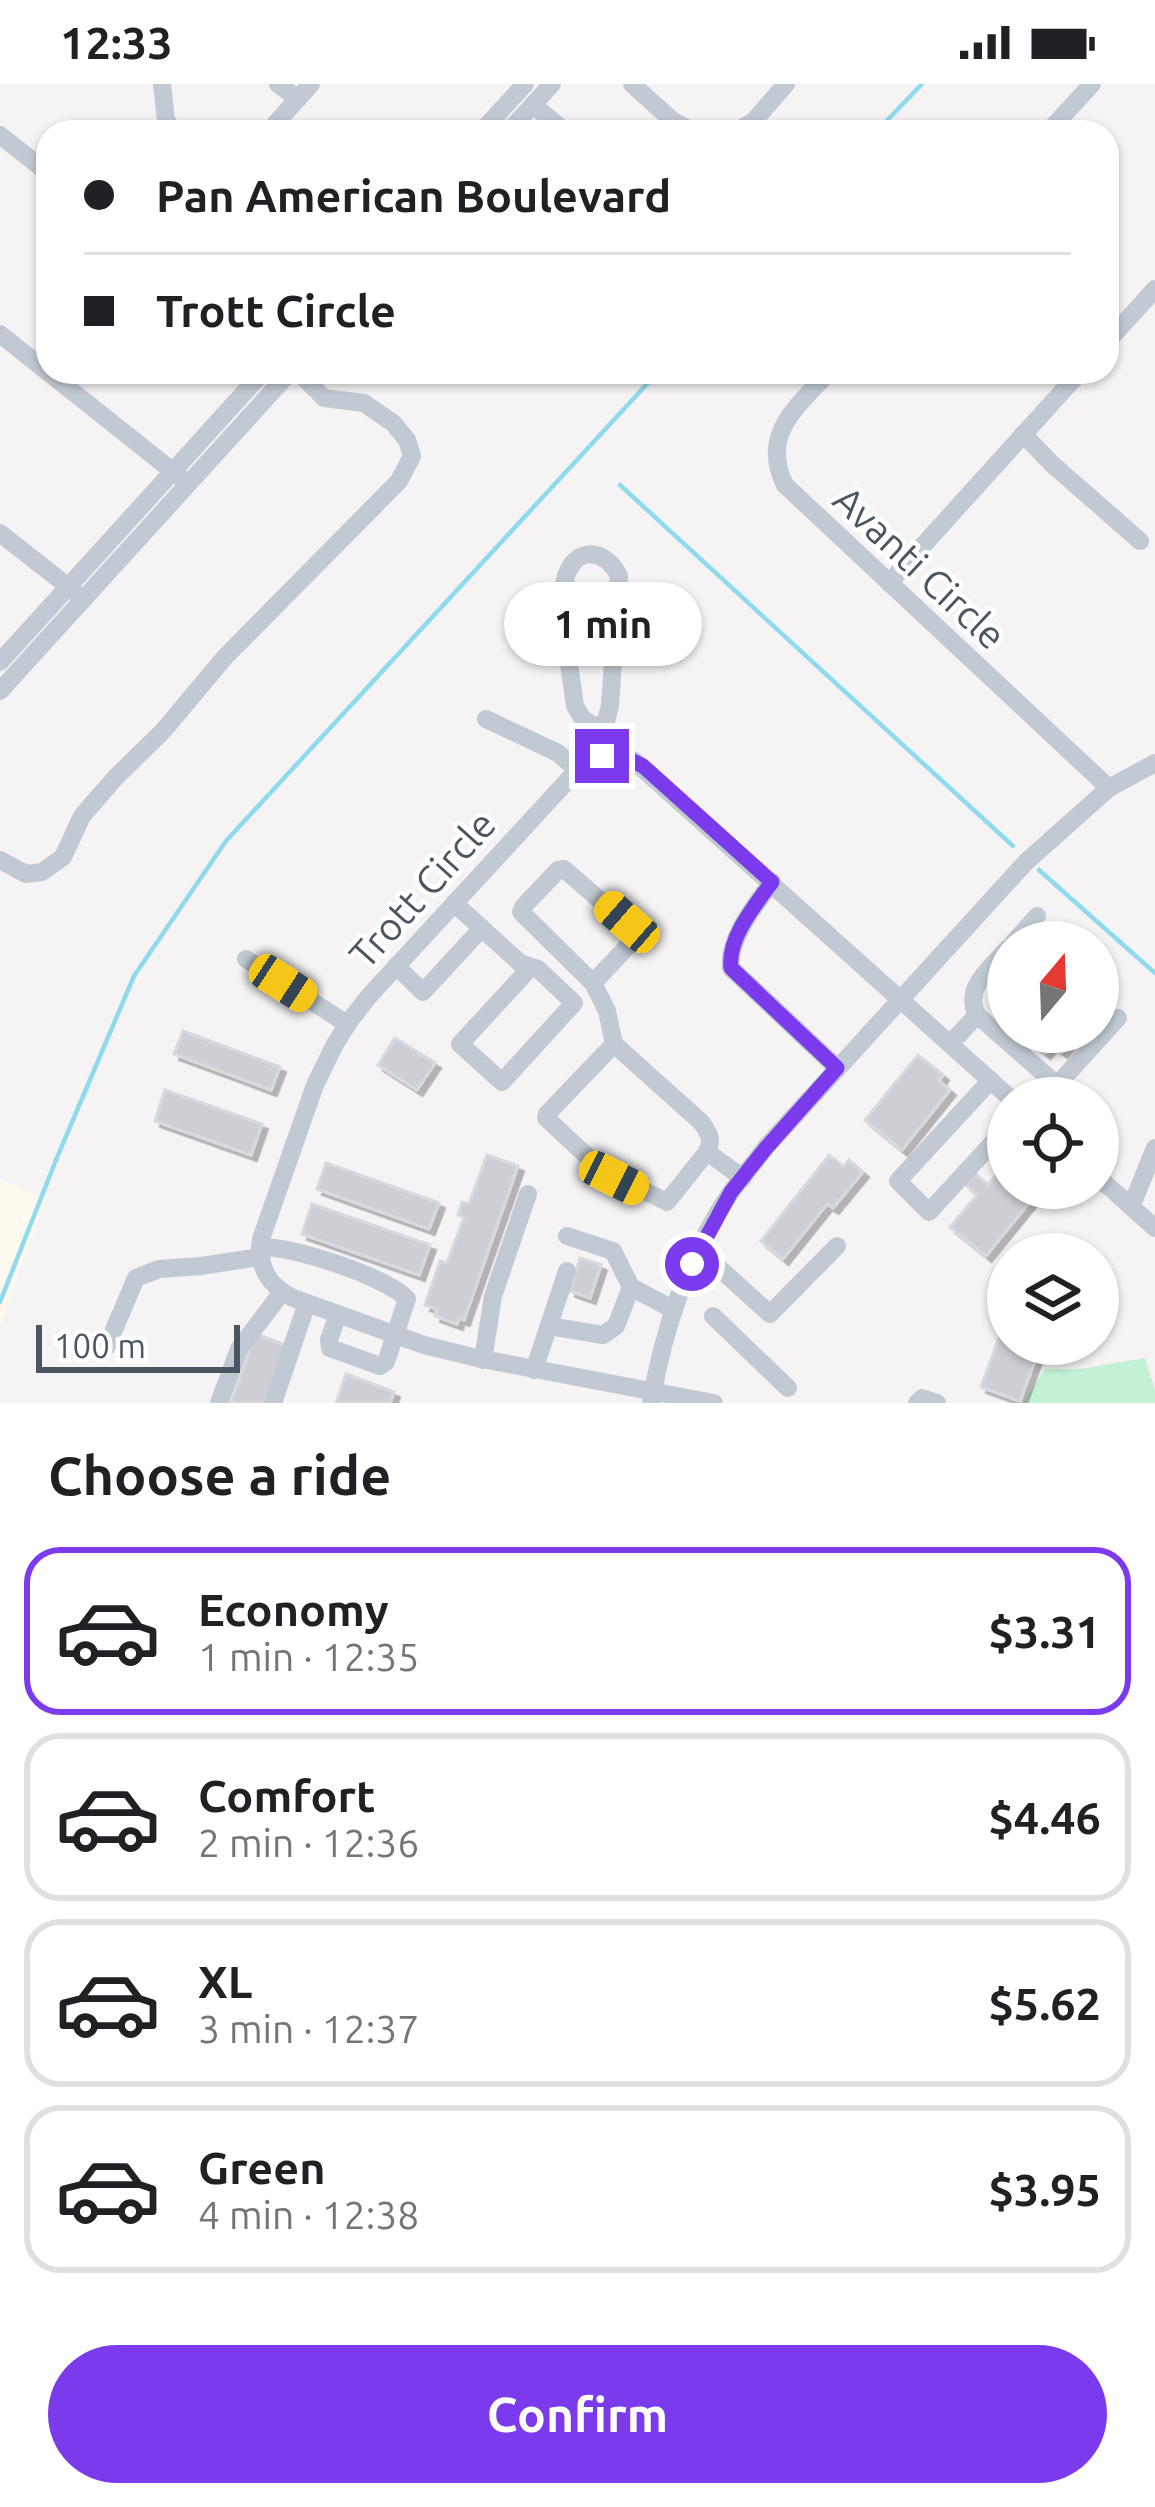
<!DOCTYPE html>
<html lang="en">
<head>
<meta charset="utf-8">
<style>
	body { margin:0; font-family:Ubuntu,sans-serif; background:#f6f6f6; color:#202124; height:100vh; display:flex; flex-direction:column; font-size:45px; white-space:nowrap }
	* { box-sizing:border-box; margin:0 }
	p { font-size:39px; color:#757577 }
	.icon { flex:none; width:66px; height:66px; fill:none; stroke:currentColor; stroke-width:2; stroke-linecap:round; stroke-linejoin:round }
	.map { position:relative; height:1319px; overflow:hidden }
	.side { display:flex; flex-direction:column; background:#fff; flex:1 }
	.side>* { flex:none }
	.banner { position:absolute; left:36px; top:36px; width:1083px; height:264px; border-radius:36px; box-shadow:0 3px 9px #0004; display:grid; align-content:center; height:264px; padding:0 48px; background:#fff }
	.needle { width:78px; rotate:19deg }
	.buttons { position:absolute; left:987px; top:837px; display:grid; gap:24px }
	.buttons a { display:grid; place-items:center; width:132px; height:132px; border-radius:50%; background:#fff; box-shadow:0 3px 9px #0004; font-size:60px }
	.scale { position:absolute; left:36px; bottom:30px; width:204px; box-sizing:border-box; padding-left:12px; border:6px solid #4a5661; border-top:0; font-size:33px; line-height:42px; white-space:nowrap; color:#4a5661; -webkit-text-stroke:9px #fff; paint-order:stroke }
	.end { position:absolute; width:54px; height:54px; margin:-27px; border:15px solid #7c3aed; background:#fff; box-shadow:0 0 0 6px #fff }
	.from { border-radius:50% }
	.bubble { position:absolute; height:84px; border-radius:42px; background:#fff; box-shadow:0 3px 9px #0004; font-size:39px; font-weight:700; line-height:84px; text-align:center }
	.car { position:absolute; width:36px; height:72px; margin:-36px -18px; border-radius:15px; box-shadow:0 0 9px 3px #0007; background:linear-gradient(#f5c518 24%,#345 0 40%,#f5c518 0 76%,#345 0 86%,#f5c518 0) }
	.banner b { display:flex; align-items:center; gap:42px; height:114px; font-size:45px }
	.banner b+b { border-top:3px solid #e0e0e0 }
	.banner i { width:30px; height:30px; background:#202124 }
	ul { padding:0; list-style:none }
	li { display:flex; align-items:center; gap:36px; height:168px; margin:0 24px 18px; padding:0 24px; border:6px solid #e0e0e0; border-radius:36px }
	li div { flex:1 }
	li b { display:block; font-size:45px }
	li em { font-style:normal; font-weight:700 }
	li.active { border-color:#7c3aed }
	li>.icon { width:108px; height:108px; stroke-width:1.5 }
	h2 { padding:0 48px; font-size:54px; line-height:144px }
	.button { display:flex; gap:24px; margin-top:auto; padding:24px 48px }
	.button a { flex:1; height:138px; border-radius:72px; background:#7c3aed; color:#fff; font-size:48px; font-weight:700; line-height:138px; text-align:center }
	.status { display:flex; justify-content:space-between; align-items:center; height:84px; padding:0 60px; background:#fff; direction:ltr }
	.status svg { height:33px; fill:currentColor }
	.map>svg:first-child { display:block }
	.commercial { fill:#fdf9ef }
	.green { fill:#c3f1d5 }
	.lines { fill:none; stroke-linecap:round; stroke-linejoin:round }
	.stream { stroke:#90daee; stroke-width:4.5 }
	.building { fill:#cdcfd5; stroke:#d7d9de; stroke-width:3; filter:url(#shadow) }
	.minor { stroke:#c1cad2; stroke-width:18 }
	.route { stroke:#7c3aed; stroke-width:15 }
	.labels { text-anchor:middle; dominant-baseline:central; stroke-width:9; stroke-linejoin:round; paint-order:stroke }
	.street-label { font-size:39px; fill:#4a5661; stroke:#fff }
</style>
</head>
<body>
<div class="status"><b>12:33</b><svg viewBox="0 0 49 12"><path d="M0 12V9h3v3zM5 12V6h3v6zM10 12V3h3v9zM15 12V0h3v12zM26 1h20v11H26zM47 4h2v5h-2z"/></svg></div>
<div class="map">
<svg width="1155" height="1319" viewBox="0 0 1155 1319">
	<defs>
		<filter id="shadow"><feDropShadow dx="5.5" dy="5.5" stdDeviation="0" flood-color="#0004"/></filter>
	</defs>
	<rect width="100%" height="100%" fill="#f5f3f3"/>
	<path class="commercial" d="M0,1095l46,19 -46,129z"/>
	<path class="green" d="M1145,1274l10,32v13h-132l22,-34h35z"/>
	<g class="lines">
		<g class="stream">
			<path d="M876,48l46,-48"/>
			<path d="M620,401l393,361"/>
			<path d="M1039,786l116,103"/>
			<path d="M0,1218l56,-142 78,-184 92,-135 432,-469"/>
		</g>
	</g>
	<g class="building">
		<path d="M183,947l97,36 -9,23 -97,-36z"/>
		<path d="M1013,948h65l-16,20 -10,-7 -7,8 -19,-15 -3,3z"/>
		<path d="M395,954l40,25 -18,27 -39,-25z"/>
		<path d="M918,971l25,20 -4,6 11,9 -48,60 -37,-30z"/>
		<path d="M165,1006l97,34 -11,31 -96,-34z"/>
		<path d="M487,1071l31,11 -54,154 -5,-2 -2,6 -22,-8 2,-7 -12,-4 15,-44 7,2 17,-46 -6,-2 4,-13 7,2z"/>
		<path d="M829,1071l15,12 5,-7 14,12 -30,36 -6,-4 -44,55 -22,-18z"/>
		<path d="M1008,1077v27h33l-55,68 -36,-29 27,-32 -11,-10 9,-11 13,11z"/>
		<path d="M326,1079l113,40 -10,26 -112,-40z"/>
		<path d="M312,1120l118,41 -11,30 -117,-41z"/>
		<path d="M580,1174l21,7 -11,33 -20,-7z"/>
		<path d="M1008,1230v30h33l-21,57 -39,-14z"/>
		<path d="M255,1250l31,11 -21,58h-34z"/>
		<path d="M346,1290l48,18 -4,11h-54z"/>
	</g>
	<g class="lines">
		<g class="minor">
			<path d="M162,0l4,37 10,11"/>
			<path d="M278,0l20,15"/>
			<path d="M632,0l41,37 22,11"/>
			<path d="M533,21l33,27"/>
			<path d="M268,48l43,-48"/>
			<path d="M481,48l44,-48"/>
			<path d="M508,48l44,-48"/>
			<path d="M589,48h3"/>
			<path d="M734,48l19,-10 33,-38"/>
			<path d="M1048,48l44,-48"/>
			<path d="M0,51l48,38"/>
			<path d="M0,250l180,143"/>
			<path d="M1107,258l48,-53"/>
			<path d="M829,288c-32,35 -69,62 -44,113l324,303"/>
			<path d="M1023,350l29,30 88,77"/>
			<path d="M0,449l75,59"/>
			<path d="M889,499l191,-211"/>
			<path d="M0,578l263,-290"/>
			<path d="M0,607l290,-319"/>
			<path d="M486,635l72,34 19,17"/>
			<path d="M598,645l-15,-10 -8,-13c-4,-34 -17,-95 -10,-126 8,-34 40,-33 54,-4l-9,129 -3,13 -9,11 4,27"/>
			<path d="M0,776l26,14 16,-2 21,-15 19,-41 34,-39 47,-46 62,-74 174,-176 13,-25 -5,-16 -14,-17 -29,-20 -40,-5 -26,-26"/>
			<path d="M772,798c-17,23 -45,58 -41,86l106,100"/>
			<path d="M454,819l66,60 18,6 36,34 -72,79 -42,-38 71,-77"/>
			<path d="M1014,858l23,-26"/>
			<path d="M246,875l101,65"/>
			<path d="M396,882l27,26 59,-64"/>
			<path d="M593,899l-72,-71 2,-5 35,-37 6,-1 68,59 -4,18 -35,37 14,28 7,33"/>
			<path d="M977,931c-14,-28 14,-47 31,-67"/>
			<path d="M950,960l27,-29 80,70 -11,13"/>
			<path d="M991,996l-93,101 31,31 79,-86"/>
			<path d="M1057,1001l61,-67"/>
			<path d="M707,1068l-40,50 -64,-31 -57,-53 1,-4 67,-70 87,78c8,11 12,17 6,30l36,26"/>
			<path d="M1098,1093l57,51"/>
			<path d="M1131,1123l24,-59"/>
			<path d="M567,1152l46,15 18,36 43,23"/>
			<path d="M260,1163c30,-2 127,30 147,52l-21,63 -6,4 -50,-18 -1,-8 9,-26"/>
			<path d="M699,1166l71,64 67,-68"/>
			<path d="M713,1232l75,72"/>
			<path d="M549,1242l54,9 13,-9 15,-39"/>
			<path d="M107,1262l29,-68 23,-9 42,-3 59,-9"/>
			<path d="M483,1276l10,-64 35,-102"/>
			<path d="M534,1286l33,-99"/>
			<path d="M219,1319l20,-54 43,-57"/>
			<path d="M273,1319l34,-100"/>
			<path d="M651,1319c12,-73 38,-150 80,-211 11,-15 24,-30 35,-45l260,-285 83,-74 46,-25"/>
			<path d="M714,1319l-237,-45 -53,-13 -131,-47c-25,-13 -35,-30 -32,-59l54,-154 20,-41 16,-25 19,-24 210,-228 20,-11 12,-1 21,5 377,338"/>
			<path d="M917,1319l5,-5 15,5"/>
		</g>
	</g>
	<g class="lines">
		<path class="route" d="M602,672h21l20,10 129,116c-17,23 -45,57 -41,86l106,100 -71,80 -35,44 -39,72"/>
	</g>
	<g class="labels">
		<g class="street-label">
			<text transform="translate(920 483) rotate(43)">Avanti Circle</text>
			<text transform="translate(422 805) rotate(-48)">Trott Circle</text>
		</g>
	</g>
</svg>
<div class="buttons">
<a><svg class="needle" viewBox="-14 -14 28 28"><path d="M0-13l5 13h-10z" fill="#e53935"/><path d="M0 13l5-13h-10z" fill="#757577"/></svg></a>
<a><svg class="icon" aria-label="locate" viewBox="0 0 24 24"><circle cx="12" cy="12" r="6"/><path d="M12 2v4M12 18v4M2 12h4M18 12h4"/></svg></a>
<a><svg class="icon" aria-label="layers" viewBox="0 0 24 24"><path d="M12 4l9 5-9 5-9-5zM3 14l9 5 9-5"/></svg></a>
</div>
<div class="scale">100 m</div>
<i class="end from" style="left:692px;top:1180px"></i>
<i class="end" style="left:602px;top:672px"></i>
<div class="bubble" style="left:504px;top:498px;width:198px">1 min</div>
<i class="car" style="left:627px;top:838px;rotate:311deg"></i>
<i class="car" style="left:283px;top:899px;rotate:123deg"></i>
<i class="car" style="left:614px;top:1094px;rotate:117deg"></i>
<div class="banner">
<b><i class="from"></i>Pan American Boulevard</b>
<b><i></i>Trott Circle</b>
</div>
</div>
<section class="side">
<h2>Choose a ride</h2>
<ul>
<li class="active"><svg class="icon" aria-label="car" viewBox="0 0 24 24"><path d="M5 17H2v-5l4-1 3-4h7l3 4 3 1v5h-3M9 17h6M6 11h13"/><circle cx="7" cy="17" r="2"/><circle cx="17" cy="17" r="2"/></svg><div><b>Economy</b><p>1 min · 12:35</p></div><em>$3.31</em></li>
<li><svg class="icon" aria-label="car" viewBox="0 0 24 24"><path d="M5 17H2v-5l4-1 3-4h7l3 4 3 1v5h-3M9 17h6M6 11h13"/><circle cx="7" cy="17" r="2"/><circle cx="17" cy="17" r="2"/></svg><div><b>Comfort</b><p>2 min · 12:36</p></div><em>$4.46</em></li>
<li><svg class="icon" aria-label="car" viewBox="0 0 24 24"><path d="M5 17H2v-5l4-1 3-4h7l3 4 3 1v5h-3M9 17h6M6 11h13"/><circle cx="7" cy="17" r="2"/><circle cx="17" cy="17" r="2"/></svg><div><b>XL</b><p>3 min · 12:37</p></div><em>$5.62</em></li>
<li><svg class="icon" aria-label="car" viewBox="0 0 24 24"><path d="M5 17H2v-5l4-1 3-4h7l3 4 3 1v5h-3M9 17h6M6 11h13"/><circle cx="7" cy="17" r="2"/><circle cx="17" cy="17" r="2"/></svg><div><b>Green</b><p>4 min · 12:38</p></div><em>$3.95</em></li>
</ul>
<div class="button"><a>Confirm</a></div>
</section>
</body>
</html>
